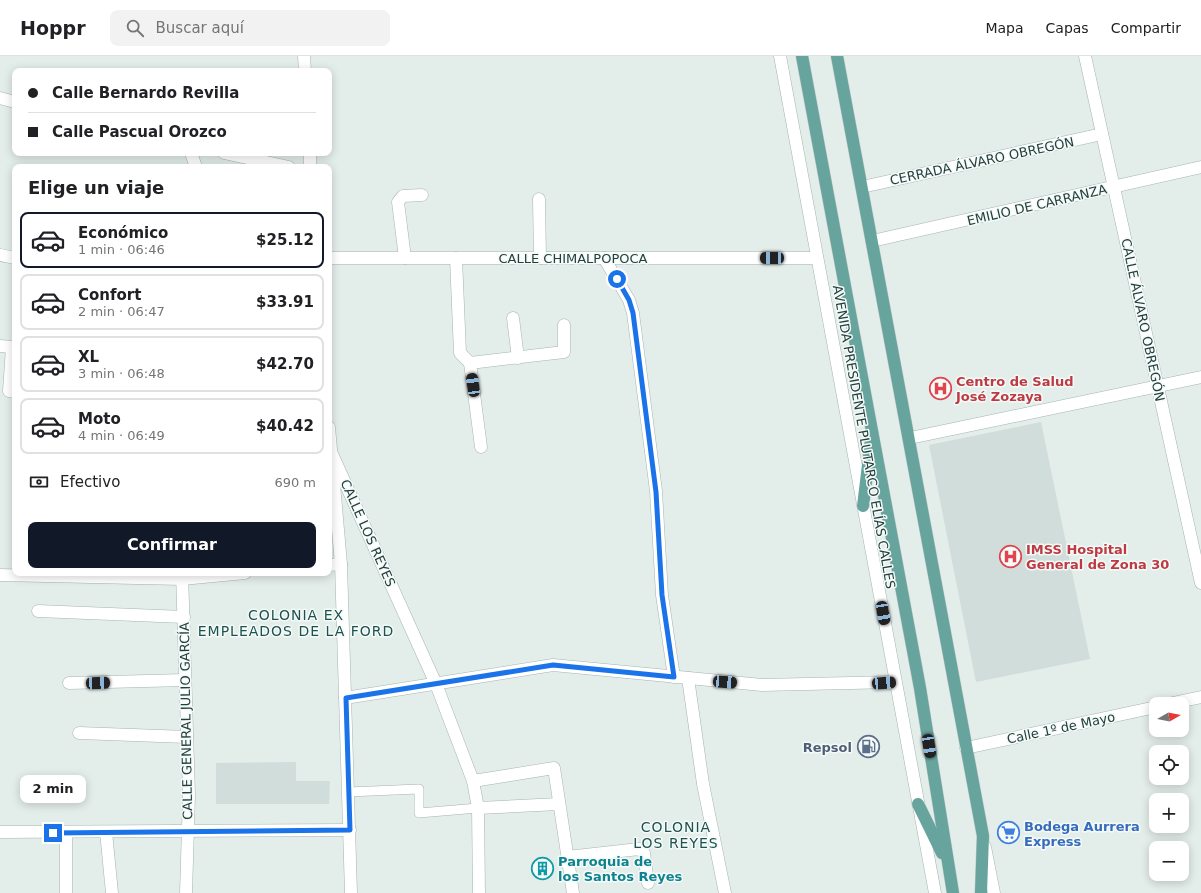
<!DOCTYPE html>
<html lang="es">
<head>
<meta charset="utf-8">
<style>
	body { margin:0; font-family:"DejaVu Sans",sans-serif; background:#f2f2f2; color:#202124; height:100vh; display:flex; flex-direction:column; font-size:15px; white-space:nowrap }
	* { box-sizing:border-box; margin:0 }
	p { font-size:13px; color:#757577 }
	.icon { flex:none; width:22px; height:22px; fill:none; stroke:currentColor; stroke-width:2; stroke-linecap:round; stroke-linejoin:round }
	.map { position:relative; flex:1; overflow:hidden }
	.panel { position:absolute; left:12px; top:108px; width:320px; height:412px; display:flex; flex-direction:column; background:#fff; border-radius:8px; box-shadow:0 2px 10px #0003 }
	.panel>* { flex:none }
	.banner { position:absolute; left:12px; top:12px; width:320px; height:88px; border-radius:8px; box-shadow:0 2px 10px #0003; display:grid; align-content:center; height:88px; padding:0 16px; background:#fff }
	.needle { width:26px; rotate:81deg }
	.buttons { position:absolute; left:1149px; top:641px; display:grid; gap:8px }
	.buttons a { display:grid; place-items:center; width:40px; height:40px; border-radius:8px; background:#fff; box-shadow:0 2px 10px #0003; font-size:20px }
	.end { position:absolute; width:18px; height:18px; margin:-9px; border:5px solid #1a73e8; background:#fff; box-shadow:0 0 0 2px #fff }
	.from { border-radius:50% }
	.bubble { position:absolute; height:28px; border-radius:8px; background:#fff; box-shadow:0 2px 10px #0003; font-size:13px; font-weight:700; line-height:28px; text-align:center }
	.car { position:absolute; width:12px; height:24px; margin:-12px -6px; border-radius:5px; box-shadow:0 0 3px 1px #0007; background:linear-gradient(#222 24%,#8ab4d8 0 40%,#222 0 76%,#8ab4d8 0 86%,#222 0) }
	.banner b { display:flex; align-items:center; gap:14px; height:38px; font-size:15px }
	.banner b+b { border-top:1px solid #e0e0e0 }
	.banner i { width:10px; height:10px; background:#202124 }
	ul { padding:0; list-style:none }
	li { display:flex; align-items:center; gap:12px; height:56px; margin:0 8px 6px; padding:0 8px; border:2px solid #e0e0e0; border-radius:8px }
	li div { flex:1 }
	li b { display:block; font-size:15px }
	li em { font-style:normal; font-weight:700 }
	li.on { border-color:#111827 }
	li>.icon { width:36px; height:36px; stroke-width:1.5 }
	h2 { padding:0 16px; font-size:18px; line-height:48px }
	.pay { display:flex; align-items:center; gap:10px; height:44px; padding:0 16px; font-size:15px }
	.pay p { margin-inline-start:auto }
	.button { display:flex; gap:8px; margin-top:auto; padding:8px 16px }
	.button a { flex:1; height:46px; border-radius:8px; background:#111827; color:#fff; font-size:16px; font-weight:700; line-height:46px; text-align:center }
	header { display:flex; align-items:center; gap:24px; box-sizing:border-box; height:56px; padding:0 20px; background:#fff; border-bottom:1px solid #e0e0e0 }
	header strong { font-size:19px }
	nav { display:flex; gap:22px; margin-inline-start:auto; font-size:14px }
	.search { width:280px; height:36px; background:#f2f2f2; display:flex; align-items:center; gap:10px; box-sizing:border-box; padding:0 14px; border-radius:8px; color:#757577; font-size:15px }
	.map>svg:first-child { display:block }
	.built { fill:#d1ddda }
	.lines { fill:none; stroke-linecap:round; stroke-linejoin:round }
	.pedestrian-casing { stroke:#a5b5b2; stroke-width:10 }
	.minor-casing { stroke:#a5b5b2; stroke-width:13 }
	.tertiary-casing { stroke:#a5b5b2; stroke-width:13 }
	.primary-casing { stroke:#c1c9c8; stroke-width:13 }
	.pedestrian { stroke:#fff; stroke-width:9 }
	.minor { stroke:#fff; stroke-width:12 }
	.tertiary { stroke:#fff; stroke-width:12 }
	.primary { stroke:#67a49e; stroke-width:12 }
	.route { stroke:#1a73e8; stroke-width:5 }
	.labels { text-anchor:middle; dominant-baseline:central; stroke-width:3; stroke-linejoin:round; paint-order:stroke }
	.street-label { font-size:13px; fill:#223f3c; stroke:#f4faf8 }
	.health-label { font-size:13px; font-weight:bold; fill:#be3a42; stroke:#f4faf8; text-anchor:start }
	.service-label { font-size:13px; font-weight:bold; fill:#4e5e75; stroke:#f4faf8; text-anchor:end }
	.shop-label { font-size:13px; font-weight:bold; fill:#366cbe; stroke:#f4faf8; text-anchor:start }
	.culture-label { font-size:13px; font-weight:bold; fill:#0d838f; stroke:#f4faf8; text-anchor:start }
	.neighbourhood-label { font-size:14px; letter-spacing:1px; fill:#1d524e; stroke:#f4faf8 }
</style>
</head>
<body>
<header>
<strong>Hoppr</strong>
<div class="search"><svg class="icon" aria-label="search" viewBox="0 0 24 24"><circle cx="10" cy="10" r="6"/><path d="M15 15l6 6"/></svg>Buscar aquí</div>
<nav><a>Mapa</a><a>Capas</a><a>Compartir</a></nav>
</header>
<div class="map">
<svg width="1201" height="837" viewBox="0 0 1201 837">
	<rect width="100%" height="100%" fill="#e3edea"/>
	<g class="built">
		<path d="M1041,366l49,237 -114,23 -47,-237z"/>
		<path d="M296,706v19h34l-1,23h-113v-41z"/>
	</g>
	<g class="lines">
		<defs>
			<path id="pedestrian" d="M348,736l71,-3v24l59,-5"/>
			<g id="minor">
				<path d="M1085,0l116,527"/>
				<path d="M0,42l15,4"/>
				<path d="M191,97l5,14"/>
				<path d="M224,97l65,14"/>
				<path d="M862,131l240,-53"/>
				<path d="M539,143l1,59"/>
				<path d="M872,185l329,-74"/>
				<path d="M0,199l15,3"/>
				<path d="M329,202h488"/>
				<path d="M405,202l-7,-56 5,-6 19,-1"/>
				<path d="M456,202l4,95 10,10"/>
				<path d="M604,202l25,42 4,13 23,178 6,104 12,82"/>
				<path d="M513,262l5,40"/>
				<path d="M0,290l12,1 -3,44 6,1"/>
				<path d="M470,307l94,-11v-27"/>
				<path d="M470,307l11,84"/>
				<path d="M910,382l291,-61"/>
				<path d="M332,398l104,230 37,97 5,27 1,85"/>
				<path d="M329,509l12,-1"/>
				<path d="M182,517l7,222 -3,98"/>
				<path d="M0,519l182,4 63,-6"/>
				<path d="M38,555l146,6"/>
				<path d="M688,622l15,106 22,109"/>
				<path d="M69,627l116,-3"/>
				<path d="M345,642l208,-33 209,20 133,-3"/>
				<path d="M1168,648l33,-7"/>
				<path d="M79,677l108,4"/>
				<path d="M966,692l190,-41"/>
				<path d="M473,725l81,-13 19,125"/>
				<path d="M478,752l81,-4"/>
				<path d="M106,776l6,61"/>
				<path d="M66,777v60"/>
				<path d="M567,801l72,-8 5,4 4,30"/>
			</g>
			<g id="tertiary">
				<path d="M304,0l1,15"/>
				<path d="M780,0l155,837"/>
				<path d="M310,97v14"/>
				<path d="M329,371l12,137 10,329"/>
				<path d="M0,776l350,-2"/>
				<path d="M985,791l9,46"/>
			</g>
			<g id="primary">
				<path d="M802,0l118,632 33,205"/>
				<path d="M837,0l146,780 -2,57"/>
				<path d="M863,450l8,-66"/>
				<path d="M918,748l24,49"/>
			</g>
		</defs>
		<use href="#pedestrian" class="pedestrian-casing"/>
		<use href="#minor" class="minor-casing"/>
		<use href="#tertiary" class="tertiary-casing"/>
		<use href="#primary" class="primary-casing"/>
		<use href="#pedestrian" class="pedestrian"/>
		<use href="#minor" class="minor"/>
		<use href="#tertiary" class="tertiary"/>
		<use href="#primary" class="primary"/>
	</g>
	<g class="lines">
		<path class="route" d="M53,777l297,-3 -4,-132 207,-33 121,12 -12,-82 -6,-103 -23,-179 -4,-13 -12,-21"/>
	</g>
	<defs>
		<symbol id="hospital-ring" viewBox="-11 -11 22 22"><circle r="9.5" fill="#f4faf8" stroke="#e0444e" stroke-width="1.5"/><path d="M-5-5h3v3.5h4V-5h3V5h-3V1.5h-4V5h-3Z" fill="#e0444e"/></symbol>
		<symbol id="fuel-ring" viewBox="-11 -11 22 22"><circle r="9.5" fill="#f4faf8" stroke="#5c6f8a" stroke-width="1.5"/><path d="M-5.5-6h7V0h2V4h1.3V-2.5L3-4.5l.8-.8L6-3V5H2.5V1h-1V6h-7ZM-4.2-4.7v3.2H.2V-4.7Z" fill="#5c6f8a"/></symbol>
		<symbol id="supermarket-ring" viewBox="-11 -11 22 22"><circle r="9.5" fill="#f4faf8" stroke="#3f7fe0" stroke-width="1.5"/><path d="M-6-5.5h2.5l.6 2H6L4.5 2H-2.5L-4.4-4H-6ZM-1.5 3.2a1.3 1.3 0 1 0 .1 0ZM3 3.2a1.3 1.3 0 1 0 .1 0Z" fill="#3f7fe0"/></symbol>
		<symbol id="building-ring" viewBox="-11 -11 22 22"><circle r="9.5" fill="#f4faf8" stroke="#0f9aa8" stroke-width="1.5"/><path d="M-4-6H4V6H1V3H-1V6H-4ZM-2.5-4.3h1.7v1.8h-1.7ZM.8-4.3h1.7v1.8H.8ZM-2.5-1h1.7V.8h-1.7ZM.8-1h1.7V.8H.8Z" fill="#0f9aa8"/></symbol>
	</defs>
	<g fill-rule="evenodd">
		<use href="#hospital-ring" x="928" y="320" width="25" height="25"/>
		<use href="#hospital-ring" x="998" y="488" width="25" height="25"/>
		<use href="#fuel-ring" x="856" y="678" width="25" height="25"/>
		<use href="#supermarket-ring" x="996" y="764" width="25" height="25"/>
		<use href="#building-ring" x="530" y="800" width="25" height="25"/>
	</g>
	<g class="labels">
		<g class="street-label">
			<text transform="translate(982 105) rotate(-12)">CERRADA ÁLVARO OBREGÓN</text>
			<text transform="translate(1037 149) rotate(-13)">EMILIO DE CARRANZA</text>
			<text x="573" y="202">CALLE CHIMALPOPOCA</text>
			<text transform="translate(1143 264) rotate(78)">CALLE ÁLVARO OBREGÓN</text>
			<text transform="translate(864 381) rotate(80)">AVENIDA PRESIDENTE PLUTARCO ELÍAS CALLES</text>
			<text transform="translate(368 477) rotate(66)">CALLE LOS REYES</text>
			<text transform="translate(186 665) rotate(-91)">CALLE GENERAL JULIO GARCÍA</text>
			<text transform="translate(1061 672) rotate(-12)">Calle 1º de Mayo</text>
		</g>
		<g class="health-label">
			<text x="956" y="325">Centro de Salud<tspan x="956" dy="15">José Zozaya</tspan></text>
			<text x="1026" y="493">IMSS Hospital<tspan x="1026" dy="15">General de Zona 30</tspan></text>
		</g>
		<g class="service-label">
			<text x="852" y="691">Repsol</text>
		</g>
		<g class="shop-label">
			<text x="1024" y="770">Bodega Aurrera<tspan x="1024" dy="15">Express</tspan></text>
		</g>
		<g class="culture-label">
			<text x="558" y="805">Parroquia de<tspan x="558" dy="15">los Santos Reyes</tspan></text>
		</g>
		<g class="neighbourhood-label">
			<text x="296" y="559">COLONIA EX<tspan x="296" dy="16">EMPLEADOS DE LA FORD</tspan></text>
			<text x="676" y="771">COLONIA<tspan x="676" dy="16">LOS REYES</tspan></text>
		</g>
	</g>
</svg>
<div class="buttons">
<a><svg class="needle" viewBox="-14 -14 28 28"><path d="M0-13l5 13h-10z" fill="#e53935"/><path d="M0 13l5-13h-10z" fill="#757577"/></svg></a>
<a><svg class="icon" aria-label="locate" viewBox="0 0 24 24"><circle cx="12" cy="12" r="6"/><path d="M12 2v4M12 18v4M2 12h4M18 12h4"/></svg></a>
<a>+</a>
<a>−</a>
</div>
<i class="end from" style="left:617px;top:223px"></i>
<i class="end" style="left:53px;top:777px"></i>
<div class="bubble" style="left:20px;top:719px;width:66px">2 min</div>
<i class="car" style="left:772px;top:202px;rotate:270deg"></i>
<i class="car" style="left:473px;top:329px;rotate:352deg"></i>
<i class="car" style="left:883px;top:557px;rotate:170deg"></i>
<i class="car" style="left:725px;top:626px;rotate:94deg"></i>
<i class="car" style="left:98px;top:627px;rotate:88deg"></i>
<i class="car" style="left:884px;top:627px;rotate:86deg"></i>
<i class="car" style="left:929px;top:690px;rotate:171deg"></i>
<div class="banner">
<b><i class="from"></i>Calle Bernardo Revilla</b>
<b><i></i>Calle Pascual Orozco</b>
</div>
<section class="panel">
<h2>Elige un viaje</h2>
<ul>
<li class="on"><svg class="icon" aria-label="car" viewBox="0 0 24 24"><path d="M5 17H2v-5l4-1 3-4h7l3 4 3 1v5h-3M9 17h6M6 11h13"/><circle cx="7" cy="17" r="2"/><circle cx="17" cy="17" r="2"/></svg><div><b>Económico</b><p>1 min · 06:46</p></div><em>$25.12</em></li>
<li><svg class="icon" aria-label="car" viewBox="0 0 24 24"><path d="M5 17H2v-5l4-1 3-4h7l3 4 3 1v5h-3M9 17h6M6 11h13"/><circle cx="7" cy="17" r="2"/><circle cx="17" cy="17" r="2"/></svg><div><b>Confort</b><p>2 min · 06:47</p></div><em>$33.91</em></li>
<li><svg class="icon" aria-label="car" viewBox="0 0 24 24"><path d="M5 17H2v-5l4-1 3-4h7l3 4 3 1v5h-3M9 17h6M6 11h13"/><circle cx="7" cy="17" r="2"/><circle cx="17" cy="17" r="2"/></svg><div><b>XL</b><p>3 min · 06:48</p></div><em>$42.70</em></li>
<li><svg class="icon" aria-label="car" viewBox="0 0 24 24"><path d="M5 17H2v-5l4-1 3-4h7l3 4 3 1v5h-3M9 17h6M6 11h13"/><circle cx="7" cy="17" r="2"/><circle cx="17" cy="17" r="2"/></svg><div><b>Moto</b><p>4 min · 06:49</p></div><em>$40.42</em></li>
</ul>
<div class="pay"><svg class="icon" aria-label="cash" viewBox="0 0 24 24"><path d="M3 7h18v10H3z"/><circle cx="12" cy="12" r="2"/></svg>Efectivo<p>690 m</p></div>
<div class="button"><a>Confirmar</a></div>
</section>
</div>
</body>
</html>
